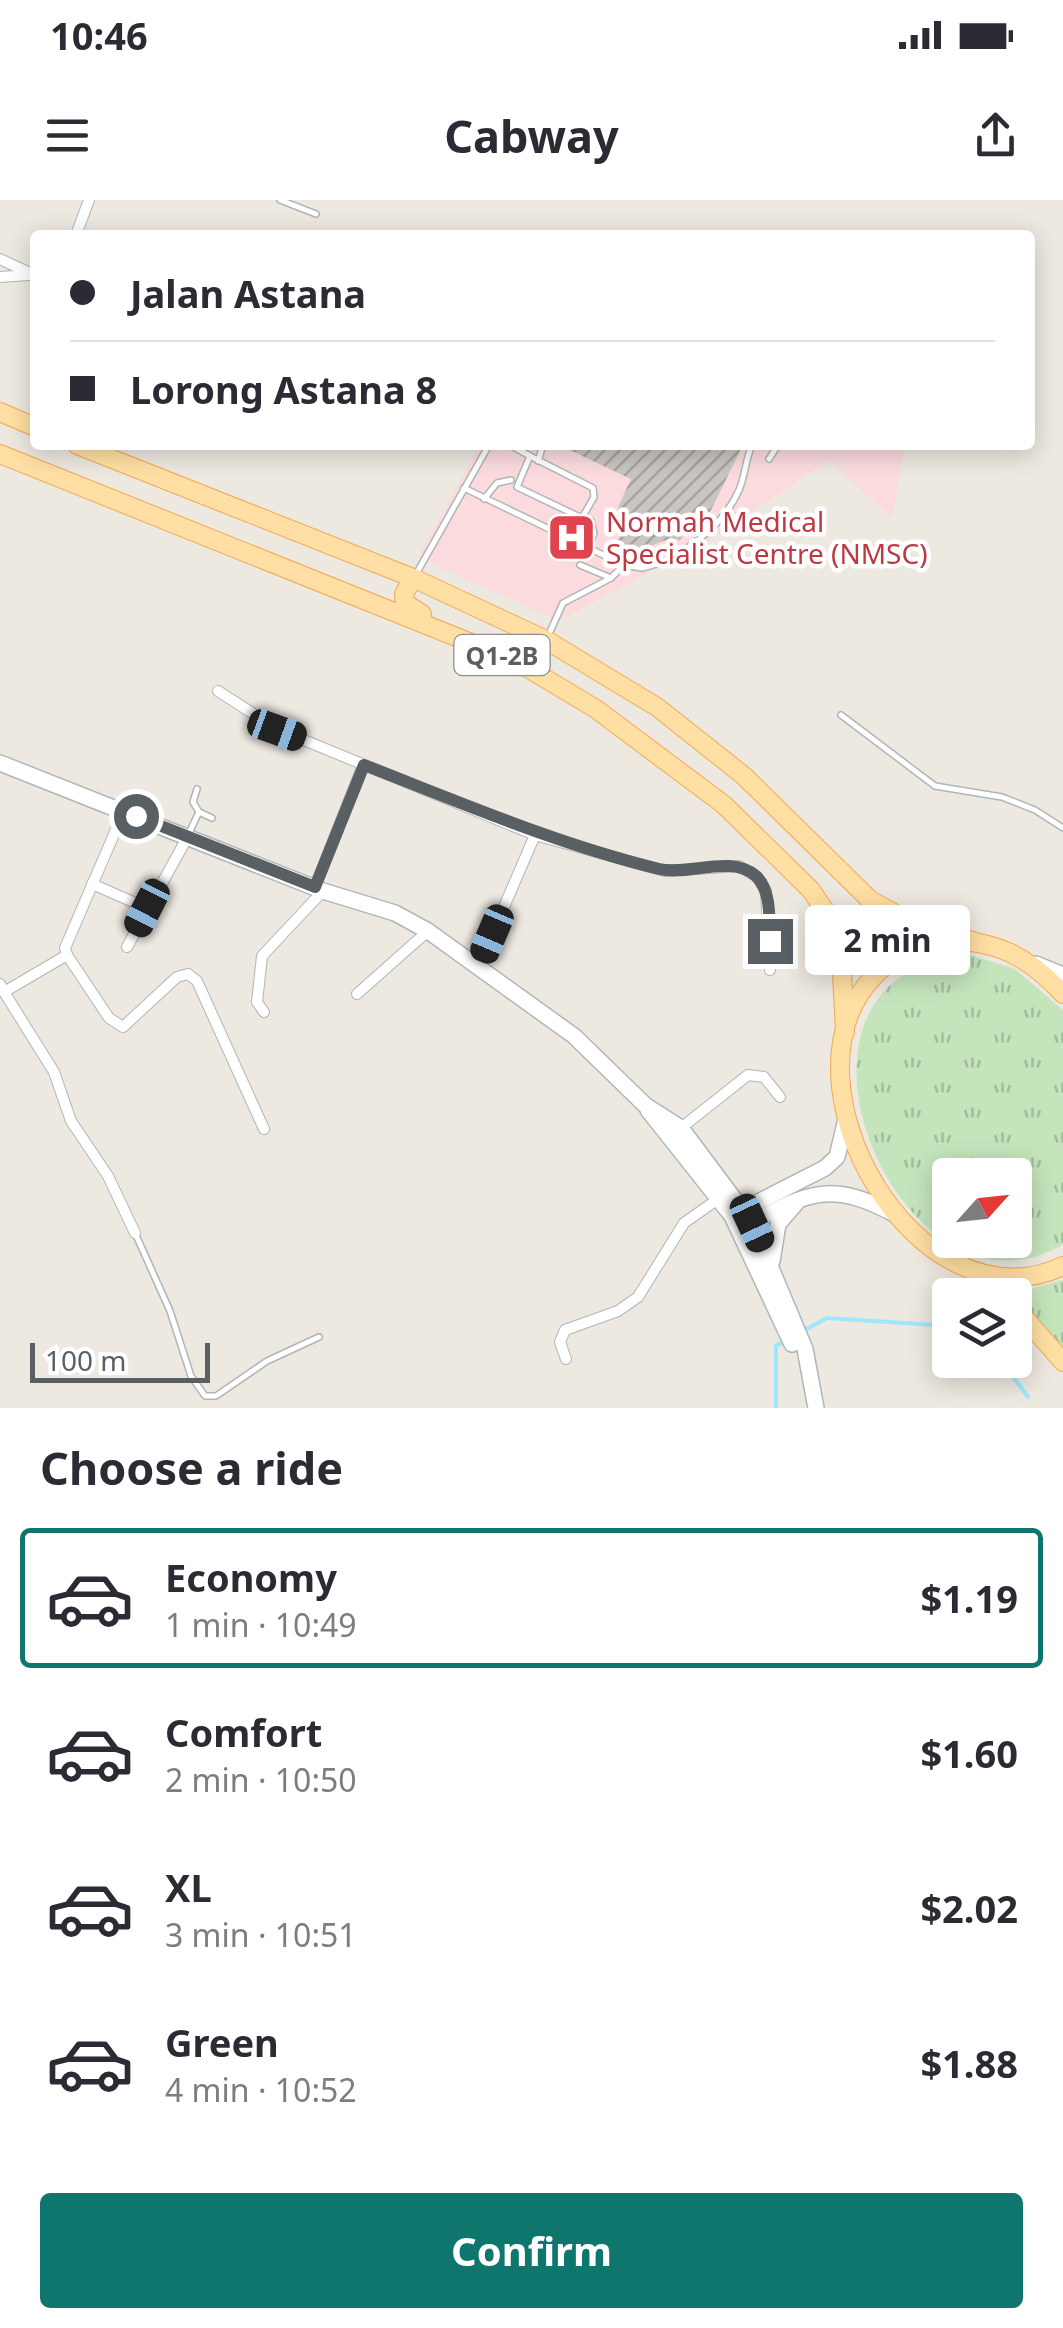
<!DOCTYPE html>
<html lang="en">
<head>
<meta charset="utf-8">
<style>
	body { margin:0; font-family:"Noto Sans",sans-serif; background:#f7f7f7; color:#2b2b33; height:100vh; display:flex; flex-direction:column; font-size:38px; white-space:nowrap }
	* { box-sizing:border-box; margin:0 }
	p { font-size:32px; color:#7c7c81 }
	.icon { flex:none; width:55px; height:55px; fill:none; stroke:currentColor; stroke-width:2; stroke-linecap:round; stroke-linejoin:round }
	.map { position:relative; height:1208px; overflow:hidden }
	.panel { display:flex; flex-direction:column; background:#fff; flex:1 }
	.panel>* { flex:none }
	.hud { position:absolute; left:30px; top:30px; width:1005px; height:220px; border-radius:10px; box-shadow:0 5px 25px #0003; display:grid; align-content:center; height:220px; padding:0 40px; background:#fff }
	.needle { width:65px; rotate:63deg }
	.tools { position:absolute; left:932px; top:958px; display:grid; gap:20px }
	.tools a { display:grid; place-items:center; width:100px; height:100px; border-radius:10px; background:#fff; box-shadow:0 5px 25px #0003; font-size:50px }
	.scale { position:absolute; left:30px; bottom:25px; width:180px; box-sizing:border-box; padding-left:10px; border:5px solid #595f62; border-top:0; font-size:28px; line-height:35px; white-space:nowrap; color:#595f62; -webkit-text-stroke:8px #fff; paint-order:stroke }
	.end { position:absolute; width:45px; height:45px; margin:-22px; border:12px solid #595f62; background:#fff; box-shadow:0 0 0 5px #fff }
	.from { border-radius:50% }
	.bubble { position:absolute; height:70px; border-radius:10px; background:#fff; box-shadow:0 5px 25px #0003; font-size:32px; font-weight:700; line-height:70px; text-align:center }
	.car { position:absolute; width:30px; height:60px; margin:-30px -15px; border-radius:12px; box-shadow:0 0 8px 2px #0007; background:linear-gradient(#222 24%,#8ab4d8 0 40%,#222 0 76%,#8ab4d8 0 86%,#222 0) }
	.hud b { display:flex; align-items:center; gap:35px; height:95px; font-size:38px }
	.hud b+b { border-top:2px solid #e1e1e2 }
	.hud i { width:25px; height:25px; background:#2b2b33 }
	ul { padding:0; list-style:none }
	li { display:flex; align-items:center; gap:30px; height:140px; margin:0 20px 15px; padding:0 20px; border:5px solid transparent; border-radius:10px }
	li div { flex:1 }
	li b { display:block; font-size:38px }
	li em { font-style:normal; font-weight:700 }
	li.on { border-color:#0f766e }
	li>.icon { width:90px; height:90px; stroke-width:1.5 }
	h2 { padding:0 40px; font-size:45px; line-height:120px }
	.action { display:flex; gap:20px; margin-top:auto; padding:20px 40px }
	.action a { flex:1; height:115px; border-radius:10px; background:#0f766e; color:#fff; font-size:40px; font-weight:700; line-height:115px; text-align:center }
	.status { display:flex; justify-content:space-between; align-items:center; height:70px; padding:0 50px; background:#fff; direction:ltr }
	.status svg { height:28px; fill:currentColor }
	header { display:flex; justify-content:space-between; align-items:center; height:130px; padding:0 40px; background:#fff; font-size:45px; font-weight:700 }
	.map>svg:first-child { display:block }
	.medical { fill:#fbdbde }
	.grass { fill:url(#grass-tufts); fill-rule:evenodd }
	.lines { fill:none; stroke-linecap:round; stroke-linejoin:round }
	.stream { stroke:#9ee7ff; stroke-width:4 }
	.building { fill:url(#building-hatch) }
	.service-casing { stroke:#b1b5b9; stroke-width:8 }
	.minor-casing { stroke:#b1b5b9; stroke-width:12 }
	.secondary-casing { stroke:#b0b6b9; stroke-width:18 }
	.primary-casing { stroke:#f4a852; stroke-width:20 }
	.service { stroke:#fff; stroke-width:5 }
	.minor { stroke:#fff; stroke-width:10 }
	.secondary { stroke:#fff; stroke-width:15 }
	.primary { stroke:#ffdfa3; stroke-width:18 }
	.route { stroke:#595f62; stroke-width:12 }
	.labels { text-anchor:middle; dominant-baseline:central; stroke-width:9; stroke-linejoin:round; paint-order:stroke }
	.shield { fill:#fff; stroke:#8b8f91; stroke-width:2.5 }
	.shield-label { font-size:25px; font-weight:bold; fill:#595f62 }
	.health-label { font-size:28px; fill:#be3a42; stroke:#fff; text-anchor:start }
</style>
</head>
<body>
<div class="status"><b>10:46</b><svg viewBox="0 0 49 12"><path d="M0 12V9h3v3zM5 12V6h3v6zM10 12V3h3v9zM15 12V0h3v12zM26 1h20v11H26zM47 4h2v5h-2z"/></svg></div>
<header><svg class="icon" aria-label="menu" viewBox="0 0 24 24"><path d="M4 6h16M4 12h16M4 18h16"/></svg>Cabway<svg class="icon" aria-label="share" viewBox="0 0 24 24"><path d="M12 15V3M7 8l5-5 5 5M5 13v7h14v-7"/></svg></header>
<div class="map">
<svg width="1063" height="1208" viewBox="0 0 1063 1208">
	<defs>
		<pattern id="grass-tufts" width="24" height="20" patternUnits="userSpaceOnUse" patternTransform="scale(2.5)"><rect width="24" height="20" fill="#c4e5bc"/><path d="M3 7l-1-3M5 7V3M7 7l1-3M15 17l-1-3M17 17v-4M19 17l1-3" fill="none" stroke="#a2bd9c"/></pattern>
		<pattern id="building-hatch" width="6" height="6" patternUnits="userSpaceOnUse" patternTransform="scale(2.5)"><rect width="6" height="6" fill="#c9c5c0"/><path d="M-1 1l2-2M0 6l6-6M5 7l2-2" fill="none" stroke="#a6a39f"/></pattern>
	</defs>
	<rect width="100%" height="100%" fill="#ede8e0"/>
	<path class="medical" d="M480,245h425l-13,73 -63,-58 -162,109 -7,-3 -101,55 -141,-64z"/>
	<g class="grass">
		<path d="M970,755l45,14 48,41v234c-161,99 -321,-273 -93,-289zM950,975h65v65h-65z"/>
		<path d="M1063,1080v69l-48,-54 -6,-1z"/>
	</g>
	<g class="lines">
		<g class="stream">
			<path d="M803,1131l24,-13 123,8"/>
			<path d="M1001,1160l27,37"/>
			<path d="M776,1208v-62l10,-6"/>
		</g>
	</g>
	<path class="building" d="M559,245h184l-33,67 -12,-4 -18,32 -9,-2 -28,11 -4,8 -24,-11 13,-26 -10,-5v-8l13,-28z"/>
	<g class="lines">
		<defs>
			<g id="service">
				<path d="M280,0l36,14"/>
				<path d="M510,245l20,11"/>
				<path d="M530,256l63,32 1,9 -12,21 -65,-31z"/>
				<path d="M769,259l9,-14"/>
				<path d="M538,261l5,-16"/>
				<path d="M464,288l160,77 18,3c38,-8 82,-43 97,-78 6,-13 6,-29 13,-45"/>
				<path d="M484,299l13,-16 14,-3"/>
				<path d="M588,346l6,-12 -3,-13"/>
				<path d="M580,365l31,13"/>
				<path d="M415,376l74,-131"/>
				<path d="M549,434l14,-31 48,-25 13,-13"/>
				<path d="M841,515l94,71 67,11 33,13 28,18"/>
				<path d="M199,612l13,6"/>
				<path d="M188,635l11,-23 -6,-10 4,-13"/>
				<path d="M135,1033l35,78 21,65 14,20h11l51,-35 52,-24"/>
			</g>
			<g id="minor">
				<path d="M76,35l13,-35"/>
				<path d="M0,59l32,15"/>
				<path d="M0,77l29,-2"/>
				<path d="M218,491l59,38 258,106 130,36 74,-5 18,11 9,14 4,79"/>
				<path d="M92,684l55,24"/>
				<path d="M315,687l48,-122"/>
				<path d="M127,747l60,-109"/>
				<path d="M67,755l42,63 14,9 54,-50 11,-3 9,7 67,148"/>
				<path d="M478,767l57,-132"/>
				<path d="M0,784l4,8 63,-37 -2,-7 59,-137"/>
				<path d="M4,792l50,80 17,49 37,55 27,57"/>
				<path d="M357,794l71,-63"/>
				<path d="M264,812l-7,-10 5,-46 61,-65"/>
				<path d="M681,928l67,-53 16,2 16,20"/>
				<path d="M566,1159l-6,-17 5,-12 53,-19 20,-14 46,-74 34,-24"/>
			</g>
			<g id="secondary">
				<path d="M0,563l323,128 72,22 33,18 146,105 71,69 36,23 71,95 53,126 11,59"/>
				<path d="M1036,764l27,11"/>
				<path d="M648,910l84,106 60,128"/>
				<path d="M735,1014l90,-46 12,-11 9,-38"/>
				<path d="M746,1026c63,-35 86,-46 152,-10"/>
				<path d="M772,1061l6,-37 19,-22"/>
			</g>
			<g id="primary">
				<path d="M0,212l35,15"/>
				<path d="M77,245l336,133 133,62 111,67 87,69 126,124 51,28 52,13"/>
				<path d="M0,254l516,207 80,48 127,95 88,86 14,21 16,43 4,78"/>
				<path d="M413,378l-9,16 1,9 17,11"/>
				<path d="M1063,794c-34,-37 -69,-56 -121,-53 -26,2 -49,15 -67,34 -104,105 43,359 188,291"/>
				<path d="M1015,1107l48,55"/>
			</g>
		</defs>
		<use href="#service" class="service-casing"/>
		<use href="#minor" class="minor-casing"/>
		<use href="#secondary" class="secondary-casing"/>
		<use href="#primary" class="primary-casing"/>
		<use href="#service" class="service"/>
		<use href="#minor" class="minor"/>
		<use href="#secondary" class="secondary"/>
		<use href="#primary" class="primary"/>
	</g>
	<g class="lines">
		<path class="route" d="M136,616l179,71 49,-122c98,38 193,79 295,104 30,7 72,-15 97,7 16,15 13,45 14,65"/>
	</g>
	<defs>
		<symbol id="hospital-square" viewBox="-11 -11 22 22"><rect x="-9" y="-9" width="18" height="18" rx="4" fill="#e0444e" stroke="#fff"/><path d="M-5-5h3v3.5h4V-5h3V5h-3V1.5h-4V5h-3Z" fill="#fff"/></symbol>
	</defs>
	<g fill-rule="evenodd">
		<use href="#hospital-square" x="544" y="310" width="55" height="55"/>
	</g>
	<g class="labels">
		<rect class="shield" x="454.5" y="435" width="95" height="40" rx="8"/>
		<g class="shield-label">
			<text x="502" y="455">Q1-2B</text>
		</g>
		<g class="health-label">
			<text x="606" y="321">Normah Medical<tspan x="606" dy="32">Specialist Centre (NMSC)</tspan></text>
		</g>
	</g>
</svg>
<div class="tools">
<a><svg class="needle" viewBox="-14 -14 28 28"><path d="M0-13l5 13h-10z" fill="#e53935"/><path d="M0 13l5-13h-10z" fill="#7c7c81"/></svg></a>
<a><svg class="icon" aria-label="layers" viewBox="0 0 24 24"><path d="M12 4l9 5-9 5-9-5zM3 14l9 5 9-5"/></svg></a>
</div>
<div class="scale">100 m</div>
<i class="end from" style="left:136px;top:616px"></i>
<i class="end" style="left:770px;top:741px"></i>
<div class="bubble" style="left:805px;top:705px;width:165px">2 min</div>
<i class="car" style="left:277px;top:530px;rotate:110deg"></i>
<i class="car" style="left:147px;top:708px;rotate:207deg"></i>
<i class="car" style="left:492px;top:734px;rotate:203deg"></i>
<i class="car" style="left:752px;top:1023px;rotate:155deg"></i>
<div class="hud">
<b><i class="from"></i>Jalan Astana</b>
<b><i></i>Lorong Astana 8</b>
</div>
</div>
<section class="panel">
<h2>Choose a ride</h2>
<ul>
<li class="on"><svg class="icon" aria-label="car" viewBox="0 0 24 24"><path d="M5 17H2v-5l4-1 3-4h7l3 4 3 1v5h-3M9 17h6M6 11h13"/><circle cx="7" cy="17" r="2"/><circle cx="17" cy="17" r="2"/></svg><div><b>Economy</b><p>1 min · 10:49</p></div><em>$1.19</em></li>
<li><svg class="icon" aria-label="car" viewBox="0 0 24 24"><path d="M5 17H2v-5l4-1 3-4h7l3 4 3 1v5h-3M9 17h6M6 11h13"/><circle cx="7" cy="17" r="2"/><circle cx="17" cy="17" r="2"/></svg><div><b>Comfort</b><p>2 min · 10:50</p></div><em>$1.60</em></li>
<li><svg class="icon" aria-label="car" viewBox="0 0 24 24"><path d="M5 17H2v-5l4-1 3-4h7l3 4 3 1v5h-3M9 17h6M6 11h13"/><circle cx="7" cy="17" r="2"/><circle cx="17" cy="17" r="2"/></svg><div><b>XL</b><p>3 min · 10:51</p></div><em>$2.02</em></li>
<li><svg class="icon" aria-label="car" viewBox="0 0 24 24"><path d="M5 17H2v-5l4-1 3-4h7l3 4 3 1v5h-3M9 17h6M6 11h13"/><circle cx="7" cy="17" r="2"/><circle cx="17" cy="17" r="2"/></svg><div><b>Green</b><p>4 min · 10:52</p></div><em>$1.88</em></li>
</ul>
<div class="action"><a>Confirm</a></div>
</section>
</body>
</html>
